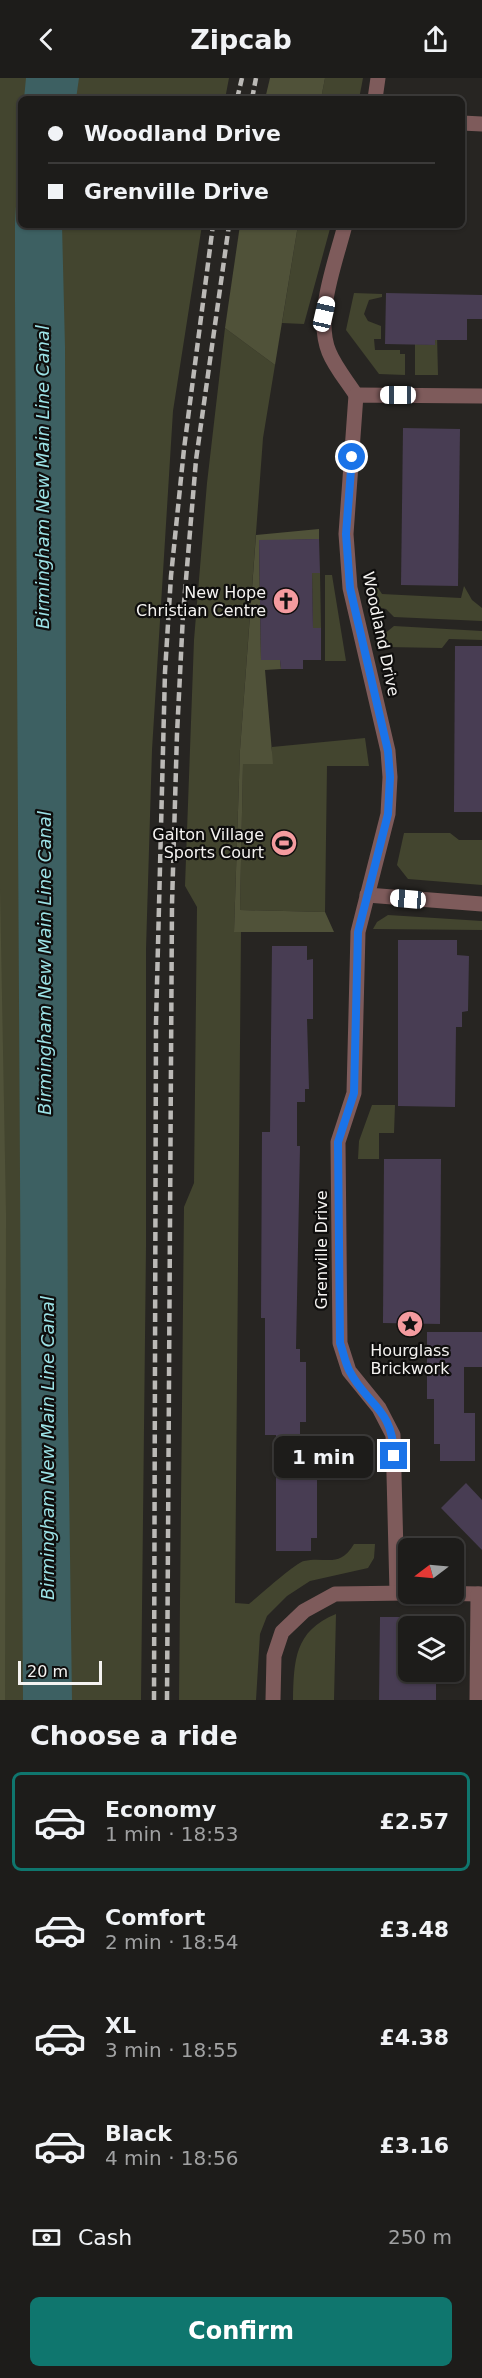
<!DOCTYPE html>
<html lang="en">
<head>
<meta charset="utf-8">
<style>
	body { margin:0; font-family:"DejaVu Sans",sans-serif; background:#2a2927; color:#f1f3f6; height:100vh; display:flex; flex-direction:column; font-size:22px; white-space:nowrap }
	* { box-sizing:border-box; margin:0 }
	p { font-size:20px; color:#a0a1a2 }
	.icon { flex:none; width:33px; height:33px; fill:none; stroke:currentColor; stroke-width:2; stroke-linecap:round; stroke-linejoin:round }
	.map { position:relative; height:1622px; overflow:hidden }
	.panel { display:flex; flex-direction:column; background:#1d1c1a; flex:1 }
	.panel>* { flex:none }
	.hud { position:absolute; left:18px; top:18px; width:447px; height:132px; border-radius:9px; box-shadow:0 2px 4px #0004,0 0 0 2px #3b3a39; display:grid; align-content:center; height:132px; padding:0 30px; background:#1d1c1a }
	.needle { width:39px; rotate:254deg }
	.controls { position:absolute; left:398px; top:1460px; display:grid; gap:12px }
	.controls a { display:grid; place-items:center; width:66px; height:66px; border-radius:9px; background:#1d1c1a; box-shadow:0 2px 4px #0004,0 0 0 2px #3b3a39; font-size:30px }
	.scale { position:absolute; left:18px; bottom:15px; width:84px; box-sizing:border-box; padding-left:6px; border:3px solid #f5f3f1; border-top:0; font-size:16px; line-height:21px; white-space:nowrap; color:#f5f3f1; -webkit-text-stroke:4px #0f0e0d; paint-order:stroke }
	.end { position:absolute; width:27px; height:27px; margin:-14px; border:8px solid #1a73e8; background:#fff; box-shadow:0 0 0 3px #fff }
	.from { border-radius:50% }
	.bubble { position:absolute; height:42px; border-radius:9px; background:#1d1c1a; box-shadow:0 2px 4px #0004,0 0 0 2px #3b3a39; font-size:20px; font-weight:700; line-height:42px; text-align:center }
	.car { position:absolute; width:18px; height:36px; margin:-18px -9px; border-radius:8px; box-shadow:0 0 4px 2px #0007; background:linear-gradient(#fff 24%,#345 0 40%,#fff 0 76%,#345 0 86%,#fff 0) }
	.hud b { display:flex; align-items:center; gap:21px; height:57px; font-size:22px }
	.hud b+b { border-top:2px solid #3b3a39 }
	.hud i { width:15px; height:15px; background:#f1f3f6 }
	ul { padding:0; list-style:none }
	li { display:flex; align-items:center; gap:18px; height:99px; margin:0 12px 9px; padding:0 18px; border:3px solid transparent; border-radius:9px }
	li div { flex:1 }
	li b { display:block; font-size:22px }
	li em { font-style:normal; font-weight:700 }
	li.current { border-color:#0f766e }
	li>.icon { width:54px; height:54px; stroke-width:1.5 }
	h2 { padding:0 30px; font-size:27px; line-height:72px }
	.pay { display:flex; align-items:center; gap:15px; height:66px; padding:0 30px; font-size:22px }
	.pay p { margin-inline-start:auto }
	.cta { display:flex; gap:12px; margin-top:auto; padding:12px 30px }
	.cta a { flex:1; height:69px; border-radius:9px; background:#0f766e; color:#fff; font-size:24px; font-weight:700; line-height:69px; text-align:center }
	header { display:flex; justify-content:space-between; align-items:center; height:78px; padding:0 30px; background:#1d1c1a; font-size:27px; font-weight:700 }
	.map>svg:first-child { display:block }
	.green { fill:#43452f }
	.forest { fill:#505239 }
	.water { fill:#3d6062 }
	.building { fill:#483d53 }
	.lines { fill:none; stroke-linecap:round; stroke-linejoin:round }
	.minor { stroke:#7e5b5b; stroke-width:15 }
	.rail { stroke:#bbb9b6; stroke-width:4.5; stroke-dasharray:9 4.5; stroke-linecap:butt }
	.route { stroke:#1a73e8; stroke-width:8 }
	.labels { text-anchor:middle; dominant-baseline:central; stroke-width:4.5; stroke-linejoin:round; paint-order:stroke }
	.poi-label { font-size:16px; fill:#f5f3f1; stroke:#0f0e0d; text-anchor:end }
	.street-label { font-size:16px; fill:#f5f3f1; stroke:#0f0e0d }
	.water-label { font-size:18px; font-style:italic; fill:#9ce2e6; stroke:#0f0e0d }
</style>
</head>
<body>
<header><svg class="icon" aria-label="back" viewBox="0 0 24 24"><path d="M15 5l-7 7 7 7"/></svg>Zipcab<svg class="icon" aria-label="share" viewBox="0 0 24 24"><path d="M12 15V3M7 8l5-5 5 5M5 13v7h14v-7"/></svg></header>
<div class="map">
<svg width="482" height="1622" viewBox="0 0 482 1622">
	<rect width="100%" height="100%" fill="#272522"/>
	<g class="green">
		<path d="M0,0h229l-4,21h-204v126h181l-29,186 -21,339 -6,199v298l-5,453h-141z"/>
		<path d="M325,0h38l-4,21h-38z"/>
		<path d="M298,147h33l-27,99 -22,-1z"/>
		<path d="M354,215l28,1v3l-13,3 -5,14 4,7 13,5v13h-7l1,11h25v4h5v21l-26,-1 -33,-44z"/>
		<path d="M436,216l2,81h-23v-31l20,1z"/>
		<path d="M225,250l50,37 -12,73 -23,312 -6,181 7,1 -6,671 14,1c10,-8 46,-41 55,-43 22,-5 35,8 50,-17h21l-1,14 -6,10 -58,13 -23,15 -20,20 -7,18 -4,66h-77l5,-493 10,-24 3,-276 -12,-21 9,-246 13,-157z"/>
		<path d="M312,495h8l1,55h-8z"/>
		<path d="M325,497h7l14,86h-21z"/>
		<path d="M372,501l10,15 79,4 3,-12 8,14 10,8v13l-88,-4 -8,-8 -9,-2z"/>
		<path d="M394,548l88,5v9l-33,-1 -7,9 -56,-1 -3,-12z"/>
		<path d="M365,660l4,28h-42l-2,146 -85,-2 3,-147 29,1v-17z"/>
		<path d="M404,755h46l9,7h23v45l-74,-6 -11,-14z"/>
		<path d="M388,837l94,6v9l-109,-1 4,-7z"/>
		<path d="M372,1027h23l-1,28h-15v26h-21l1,-18z"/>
		<path d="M336,1536l-2,86h-41c1,-39 1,-69 43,-86z"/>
	</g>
	<g class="forest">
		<path d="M270,0h55l-4,21h-56z"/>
		<path d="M240,147h58l-23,140 -50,-37z"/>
		<path d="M319,451v10l-60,2 2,119h19l1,9 -16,1 8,94h-30l-3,146 85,2 9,20h-100l6,-182 16,-215z"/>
		<path d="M0,810l6,326 -1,486h-5z"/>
	</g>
	<g class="water">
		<path d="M26,0h53l-3,21h-52z"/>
		<path d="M21,43v104h41l3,122 3,1063 4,290h-49l-8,-1399v-78z"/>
	</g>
	<g class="building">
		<path d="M386,215l96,2v24h-15v21h-32v5l-50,-1z"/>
		<path d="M403,350l57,1 -2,157 -57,-1z"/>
		<path d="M319,461l1,34h-8l1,55h8v32h-18v9h-22l-1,-9h-19l-2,-120z"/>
		<path d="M455,568h27v166h-28z"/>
		<path d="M398,862h59v15l12,1 -1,55 -6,1v15h-6l-1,80 -57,-1z"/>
		<path d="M272,868h35v14l6,-1v60h-6l2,70h-4v13h-8v44h3l-4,203h4v13h6v60h-6v43h11v14h6v59h-6v13h-35v-116h-11v-117h-4l1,-186h8z"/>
		<path d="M384,1081h57l-1,165 -57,-1z"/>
		<path d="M427,1254h55v35h-18v46h11v48h-35v-17h-6v-45h-7z"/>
		<path d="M466,1405l16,17v50l-41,-42z"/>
		<path d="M380,1539h28v54h28v29h-57z"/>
	</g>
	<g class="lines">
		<g class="minor">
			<path d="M375,21l3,-21"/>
			<path d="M462,45l20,1"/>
			<path d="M345,147c-9,36 -31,91 -16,127 6,15 18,29 27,43"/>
			<path d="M367,817l115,9"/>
			<path d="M397,1514l-4,-157 -14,-27 -30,-37 -9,-28 -2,-201 16,-49 4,-161 30,-118 2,-37 -2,-26 -38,-163 -4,-54 10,-139 126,1"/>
			<path d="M421,1515l61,1"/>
			<path d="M273,1622l1,-44 8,-24 22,-21 31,-17 73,-1"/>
			<path d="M477,1622l1,-106"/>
		</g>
		<g class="rail">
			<path d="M237,21l5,-21"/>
			<path d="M252,21l4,-21"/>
			<path d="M154,1622l2,-677 9,-351 6,-96 13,-127 29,-224"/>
			<path d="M167,1622l5,-796 5,-170 6,-119 13,-155 33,-235"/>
		</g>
	</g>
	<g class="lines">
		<path class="route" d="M352,379l-6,77 4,54 38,163 2,26 -2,37 -30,118 -4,161 -16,49 2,201c3,8 5,19 9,27 18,36 44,37 45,86"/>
	</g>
	<defs>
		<symbol id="church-disc" viewBox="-11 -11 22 22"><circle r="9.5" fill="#f49b9f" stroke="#0f0e0d"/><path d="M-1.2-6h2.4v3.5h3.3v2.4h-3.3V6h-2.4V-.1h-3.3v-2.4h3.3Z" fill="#111"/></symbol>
		<symbol id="stadium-disc" viewBox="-11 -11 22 22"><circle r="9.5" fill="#f49b9f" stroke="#0f0e0d"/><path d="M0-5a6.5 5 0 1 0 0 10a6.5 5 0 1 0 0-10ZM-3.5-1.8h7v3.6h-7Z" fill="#111"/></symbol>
		<symbol id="sight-disc" viewBox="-11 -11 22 22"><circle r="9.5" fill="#f49b9f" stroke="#0f0e0d"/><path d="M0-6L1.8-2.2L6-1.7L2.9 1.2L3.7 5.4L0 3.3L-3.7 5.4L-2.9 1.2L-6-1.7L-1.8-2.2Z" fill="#111"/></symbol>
	</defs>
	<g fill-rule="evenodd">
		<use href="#church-disc" x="271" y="508" width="30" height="30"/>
		<use href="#stadium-disc" x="269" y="750" width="30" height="30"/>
		<use href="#sight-disc" x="395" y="1231" width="30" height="30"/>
	</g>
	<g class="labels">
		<g class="poi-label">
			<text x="266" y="514">New Hope<tspan x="266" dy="18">Christian Centre</tspan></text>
			<text x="264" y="756">Galton Village<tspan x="264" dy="18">Sports Court</tspan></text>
			<text x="410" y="1272" text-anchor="middle">Hourglass<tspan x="410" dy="18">Brickwork</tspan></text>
		</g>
		<g class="street-label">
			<text transform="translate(381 556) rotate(78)">Woodland Drive</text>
			<text transform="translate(321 1172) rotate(-90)">Grenville Drive</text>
		</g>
		<g class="water-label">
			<text transform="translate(42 399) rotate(-90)">Birmingham New Main Line Canal</text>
			<text transform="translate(44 885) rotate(-90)">Birmingham New Main Line Canal</text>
			<text transform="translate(47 1370) rotate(-90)">Birmingham New Main Line Canal</text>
		</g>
	</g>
</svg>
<div class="controls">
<a><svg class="needle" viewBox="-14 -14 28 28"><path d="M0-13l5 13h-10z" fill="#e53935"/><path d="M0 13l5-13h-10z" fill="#a0a1a2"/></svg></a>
<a><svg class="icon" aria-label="layers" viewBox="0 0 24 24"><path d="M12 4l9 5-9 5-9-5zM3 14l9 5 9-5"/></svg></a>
</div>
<div class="scale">20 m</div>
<i class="end from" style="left:352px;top:379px"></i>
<i class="end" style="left:394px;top:1378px"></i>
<div class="bubble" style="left:274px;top:1358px;width:99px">1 min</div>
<i class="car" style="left:324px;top:236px;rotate:13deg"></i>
<i class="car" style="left:398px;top:317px;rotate:270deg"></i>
<i class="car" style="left:408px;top:821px;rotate:275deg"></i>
<div class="hud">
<b><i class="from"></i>Woodland Drive</b>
<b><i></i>Grenville Drive</b>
</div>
</div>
<section class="panel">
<h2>Choose a ride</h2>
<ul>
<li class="current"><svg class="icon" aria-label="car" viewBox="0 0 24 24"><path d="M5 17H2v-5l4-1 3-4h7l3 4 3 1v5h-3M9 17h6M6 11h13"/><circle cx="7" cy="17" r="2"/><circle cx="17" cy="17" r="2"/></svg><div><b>Economy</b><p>1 min · 18:53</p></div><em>£2.57</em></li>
<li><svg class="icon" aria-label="car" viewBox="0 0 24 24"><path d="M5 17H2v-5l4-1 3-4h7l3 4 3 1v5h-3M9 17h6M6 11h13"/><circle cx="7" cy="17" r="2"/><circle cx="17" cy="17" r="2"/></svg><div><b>Comfort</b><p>2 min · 18:54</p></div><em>£3.48</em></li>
<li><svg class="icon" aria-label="car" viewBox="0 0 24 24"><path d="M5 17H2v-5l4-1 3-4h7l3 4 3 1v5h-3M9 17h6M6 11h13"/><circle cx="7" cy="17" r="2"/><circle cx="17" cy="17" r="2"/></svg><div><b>XL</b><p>3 min · 18:55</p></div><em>£4.38</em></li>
<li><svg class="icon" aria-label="car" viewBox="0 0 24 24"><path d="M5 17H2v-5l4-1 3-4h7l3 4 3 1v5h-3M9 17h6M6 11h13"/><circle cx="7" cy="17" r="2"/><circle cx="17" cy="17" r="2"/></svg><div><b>Black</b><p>4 min · 18:56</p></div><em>£3.16</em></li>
</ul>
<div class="pay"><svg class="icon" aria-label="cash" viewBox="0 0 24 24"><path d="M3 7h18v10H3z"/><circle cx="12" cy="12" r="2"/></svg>Cash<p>250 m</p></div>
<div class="cta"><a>Confirm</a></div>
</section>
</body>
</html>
